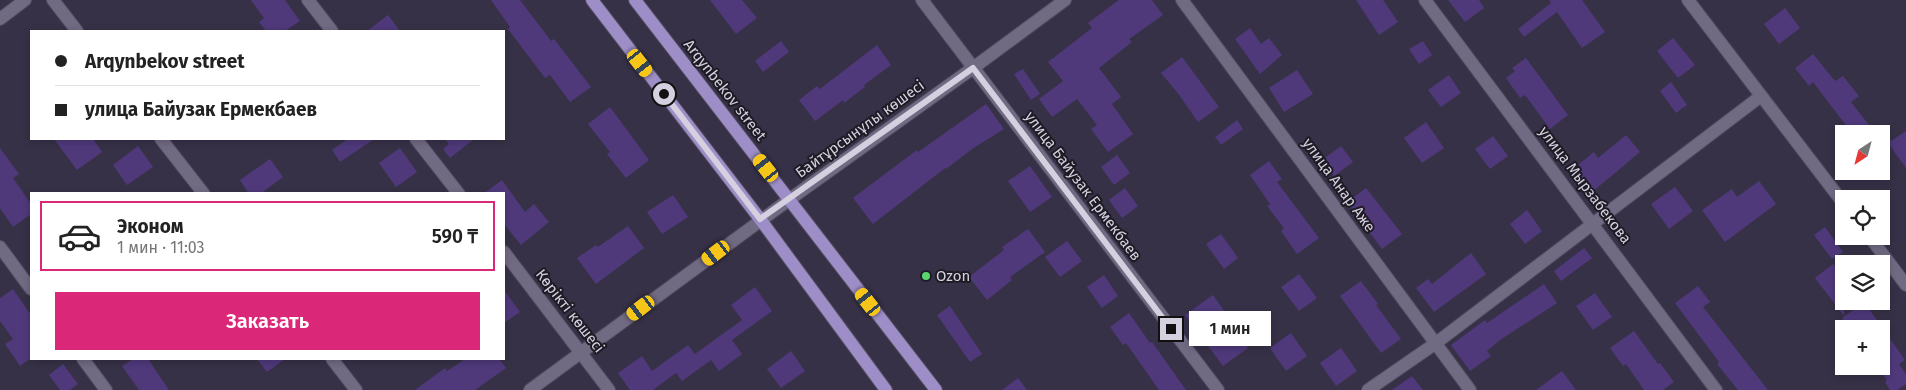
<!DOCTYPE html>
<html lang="ru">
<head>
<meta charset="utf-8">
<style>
	body { margin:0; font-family:"Fira Sans",sans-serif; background:#f6f6f6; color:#222; height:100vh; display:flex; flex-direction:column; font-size:19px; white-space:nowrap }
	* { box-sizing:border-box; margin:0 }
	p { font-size:16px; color:#767676 }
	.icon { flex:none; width:28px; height:28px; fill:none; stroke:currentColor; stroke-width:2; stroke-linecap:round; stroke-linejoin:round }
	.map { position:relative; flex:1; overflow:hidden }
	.side { position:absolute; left:30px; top:192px; width:475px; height:168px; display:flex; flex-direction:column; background:#fff; border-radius:0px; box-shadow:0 2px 8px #0003 }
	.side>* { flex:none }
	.banner { position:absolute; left:30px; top:30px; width:475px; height:110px; border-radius:0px; box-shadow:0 2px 8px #0003; display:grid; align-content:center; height:110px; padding:0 25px; background:#fff }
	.needle { width:32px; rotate:216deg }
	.fabs { position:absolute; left:1835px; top:125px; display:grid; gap:10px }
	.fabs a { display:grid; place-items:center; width:55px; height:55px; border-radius:0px; background:#fff; box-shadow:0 2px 8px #0003; font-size:25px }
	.end { position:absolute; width:22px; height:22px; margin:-11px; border:6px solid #d4d0df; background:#111; box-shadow:0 0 0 2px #111 }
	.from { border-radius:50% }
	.bubble { position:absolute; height:35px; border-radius:0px; background:#fff; box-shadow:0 2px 8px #0003; font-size:16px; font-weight:600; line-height:35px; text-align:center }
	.car { position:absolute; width:15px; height:30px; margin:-15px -8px; border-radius:6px; box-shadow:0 0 4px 1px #0007; background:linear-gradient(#f5c518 24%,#345 0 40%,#f5c518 0 76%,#345 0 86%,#f5c518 0) }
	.banner b { display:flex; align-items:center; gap:18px; height:48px; font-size:19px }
	.banner b+b { border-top:1px solid #e0e0e0 }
	.banner i { width:12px; height:12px; background:#222 }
	ul { padding:9px 0 0; list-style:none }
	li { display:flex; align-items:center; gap:15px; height:70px; margin:0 10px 8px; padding:0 15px; border:2px solid transparent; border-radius:0px }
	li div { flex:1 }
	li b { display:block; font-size:19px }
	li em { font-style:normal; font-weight:600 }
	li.selected { border-color:#db2777 }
	li>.icon { width:45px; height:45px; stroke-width:1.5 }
	.cta { display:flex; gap:10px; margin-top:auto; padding:10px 25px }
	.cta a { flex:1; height:58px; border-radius:0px; background:#db2777; color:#fff; font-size:20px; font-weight:600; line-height:58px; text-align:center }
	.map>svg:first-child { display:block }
	.building { fill:#4f397b }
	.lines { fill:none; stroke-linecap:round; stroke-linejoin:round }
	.minor-casing { stroke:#524c5f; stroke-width:14 }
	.secondary-casing { stroke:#524c5f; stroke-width:14 }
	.primary-casing { stroke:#524c5f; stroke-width:14 }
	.minor { stroke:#716a83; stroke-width:12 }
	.secondary { stroke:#716a83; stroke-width:12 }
	.primary { stroke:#9e8ec7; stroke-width:12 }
	.route { stroke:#d4d0df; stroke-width:6 }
	.poi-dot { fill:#5ad56e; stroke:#1e1b25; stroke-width:2 }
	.labels { text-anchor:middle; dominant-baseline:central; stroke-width:4; stroke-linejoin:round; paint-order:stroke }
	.street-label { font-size:15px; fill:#d4d0df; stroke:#1e1b25 }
	.poi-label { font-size:15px; fill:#d4d0df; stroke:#1e1b25; text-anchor:start }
</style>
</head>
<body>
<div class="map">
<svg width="1906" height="390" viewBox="0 0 1906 390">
	<rect width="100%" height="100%" fill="#373147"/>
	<g class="building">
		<path d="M251,0h34l15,21 -15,10h-19l-7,-9 5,-4z"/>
		<path d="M491,0h29l31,41 3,-2 37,48 -21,15 -20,-27 -5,3 -37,-49 2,-2z"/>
		<path d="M710,0h32l15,18 -21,16z"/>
		<path d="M1119,0h33l11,15 -34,24 3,3 -33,26 22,29 -9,7 21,30 -25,18 -17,-23 6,-4 -20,-26 -25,18 -13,-18 24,-18 -15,-19 44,-34 -4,-5z"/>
		<path d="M1356,0h27l15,22 -19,13z"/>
		<path d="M1448,0h31l5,8 -19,14z"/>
		<path d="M1549,0h33l23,32 -23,16 -25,-36 -33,25 -6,-8 33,-26z"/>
		<path d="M1785,8l15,20 -21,16 -15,-20z"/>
		<path d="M388,15l12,16h-33z"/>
		<path d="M1250,28l11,16 8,-6 13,17 -22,19 -25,-35z"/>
		<path d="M1673,38l22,27 -17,13 -21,-27z"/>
		<path d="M781,41l8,11 -26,20 -8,-11z"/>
		<path d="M1423,41l9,14 -13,9 -10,-15z"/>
		<path d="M877,45l14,20 -27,20 1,2 -21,16 -1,-3 -28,21 -16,-21 18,-14 3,3z"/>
		<path d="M1813,54l22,27 8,-5 16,20 -8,6 25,32h-36l8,-6 -35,-46 -4,4 -14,-18z"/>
		<path d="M1182,57l37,50 -21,15 -21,-30 -16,-19z"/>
		<path d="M1526,58l42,57 -18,14 -25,-34 -5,3 -14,-20 9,-7 -3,-3z"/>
		<path d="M1023,69l17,25 -9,6 -17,-26z"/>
		<path d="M1297,70l16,24 -29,18 -15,-24z"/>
		<path d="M1449,75l12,18 -20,14 -13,-17z"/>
		<path d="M1671,82l16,23 -11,8 -16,-22z"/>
		<path d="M986,104l18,25 -32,20 -26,20 -1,-1 -72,56 -20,-26 64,-48 1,2z"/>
		<path d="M610,107l39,53 -23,18 -19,-24 3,-2 -22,-28z"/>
		<path d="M1237,120l6,9 -22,16 -6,-8z"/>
		<path d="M1426,122l18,26 -22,15 -18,-25z"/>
		<path d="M1906,131v37l-18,-25z"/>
		<path d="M1626,135l14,17 -49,41 -19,-23 22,-18 4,6z"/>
		<path d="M1493,136l15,20 -18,13 -15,-20z"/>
		<path d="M54,139h39l9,13 -25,18z"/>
		<path d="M348,139h26l-34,23 -8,-12z"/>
		<path d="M445,139h29l-24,19 -7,-9 6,-5z"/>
		<path d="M138,146l15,21 -26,18 -14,-20z"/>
		<path d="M1341,146l12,16 -19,14 -12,-16z"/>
		<path d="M0,148l19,26 -6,4 18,26v10l-18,13 -13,-19z"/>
		<path d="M400,148l17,24 -21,15 -17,-24z"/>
		<path d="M1117,155l13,18 -16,12 -13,-18z"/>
		<path d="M270,159l13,18 -23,17h-11l-9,-14z"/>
		<path d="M1269,161l13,18 -5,3 42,56 -22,16 -16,-23 3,-3 -17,-22 3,-2 -20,-29z"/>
		<path d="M1030,166l22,31 -22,15 -22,-31z"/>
		<path d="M502,180l23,32 9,-8 15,18 -28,23 -17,-21v-30h-21z"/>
		<path d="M1759,181l17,23 -51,38 -23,-32 30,-21 5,8z"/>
		<path d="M1675,187l18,24 -24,18 -18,-25z"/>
		<path d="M1125,188l13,18 -16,12 -13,-18z"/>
		<path d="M1366,188l36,46 -20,15 -35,-47z"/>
		<path d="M673,195l15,22 -26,17 -15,-22z"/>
		<path d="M1527,210l15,21 -17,13 -15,-20z"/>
		<path d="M628,226l16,22 -48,36 -19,-26 19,-13 2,2z"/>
		<path d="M1825,227l18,25 -11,7 -18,-24z"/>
		<path d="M1028,229l17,23 -35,25 2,3 -25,20 -18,-23 35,-27 -2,-3z"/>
		<path d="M1221,234l17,24 -14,11 -18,-25z"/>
		<path d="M1067,241l15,20 -22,16 -15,-20z"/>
		<path d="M1584,248l8,10 -31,23 -7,-10z"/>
		<path d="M1471,253l15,21 -52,38 -18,-24 12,-9 4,5z"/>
		<path d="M1833,264l11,14v38l-29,-38z"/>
		<path d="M1299,274l18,24 -18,13 -18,-24z"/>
		<path d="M1104,275l14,21 -16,12 -15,-21z"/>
		<path d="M1361,281l17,23 -2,1 25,34 -20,14 -41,-57z"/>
		<path d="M1544,284l13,19 -57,37 -13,11 4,5 -21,15 -19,-26 34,-25 2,3z"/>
		<path d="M1698,286l12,16 -7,5 65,83h-30l-21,-26 2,-2 -44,-59z"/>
		<path d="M755,287l17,24 -40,29 10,14 -23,17 -8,-11 -29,21 -6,-8 -23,17h-23l-12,-17 24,-17 10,15 36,-26 7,9 47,-34 -11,-15z"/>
		<path d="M13,289l18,26v43l-11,8 -15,-22 8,-5 -13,-18v-23z"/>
		<path d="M504,290l16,22 -16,11z"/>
		<path d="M1595,293l17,24 -19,13 -17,-24z"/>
		<path d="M1213,295l15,21 -3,2 23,30 -25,18 -38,-51z"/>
		<path d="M1864,302l41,58 -6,4 7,10v10l-9,6h-7l-5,-8 2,-2 -6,-8v-43h-31l-8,-11z"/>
		<path d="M950,306l32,48 -12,8 -33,-47z"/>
		<path d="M1129,313l21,30 2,-1 34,48h-27l-33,-47 -3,2 -13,-18z"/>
		<path d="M1634,331l24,33 2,-1 14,19 -11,8h-19l-18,-26 -3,2 -13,-18z"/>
		<path d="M1291,333l16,23 -21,15 -16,-23z"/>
		<path d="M1341,348l16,23 -21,15 -16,-23z"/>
		<path d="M791,351l14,20 -24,17 -14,-19z"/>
		<path d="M133,359h15l21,31h-30l-17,-24z"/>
		<path d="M257,359h28l-18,13z"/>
		<path d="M465,359h34l7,9 -31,22h-60l30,-22 2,3z"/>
		<path d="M63,364l15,20 -8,6h-10l-11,-15z"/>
		<path d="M1562,371l14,19h-40z"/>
		<path d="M1412,376l11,14h-31z"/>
		<path d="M1018,378l9,12h-25z"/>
	</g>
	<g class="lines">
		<defs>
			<g id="minor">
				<path d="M53,0l24,31"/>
				<path d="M308,0l24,31"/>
				<path d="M922,0l296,390"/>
				<path d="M1182,0l288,390"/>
				<path d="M1425,0l291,390"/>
				<path d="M1688,0l156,204"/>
				<path d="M0,19l25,-19"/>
				<path d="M161,139l43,55"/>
				<path d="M416,139l43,55"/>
				<path d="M1869,236l37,49"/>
				<path d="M0,247l31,42"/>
				<path d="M504,252l105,138"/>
				<path d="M83,359l23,31"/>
				<path d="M332,359l24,31"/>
				<path d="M530,390l260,-191"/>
				<path d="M1368,390l68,-47 325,-247"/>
			</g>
			<path id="secondary" d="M790,199l183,-131 92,-68"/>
			<g id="primary">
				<path d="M592,0l168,219 126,171"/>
				<path d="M635,0l301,390"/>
			</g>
		</defs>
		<use href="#minor" class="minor-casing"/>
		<use href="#secondary" class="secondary-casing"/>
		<use href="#primary" class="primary-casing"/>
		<use href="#minor" class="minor"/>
		<use href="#secondary" class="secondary"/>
		<use href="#primary" class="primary"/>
	</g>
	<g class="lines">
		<path class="route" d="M664,94l96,125 213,-151 198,261"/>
	</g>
	<circle class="poi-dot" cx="926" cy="276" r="5"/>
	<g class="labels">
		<g class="street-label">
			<text transform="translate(725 90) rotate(52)">Arqynbekov street</text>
			<text transform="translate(860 129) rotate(-36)">Байтұрсынұлы көшесі</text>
			<text transform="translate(1339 185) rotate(54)">улица Анар Аже</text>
			<text transform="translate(1585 185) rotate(53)">улица Мырзабекова</text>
			<text transform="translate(1083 186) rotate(53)">улица Байузак Ермекбаев</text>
			<text transform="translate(570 311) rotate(52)">Көрікті көшесі</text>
		</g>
		<g class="poi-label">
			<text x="936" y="276">Ozon</text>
		</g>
	</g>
</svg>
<div class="fabs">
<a><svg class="needle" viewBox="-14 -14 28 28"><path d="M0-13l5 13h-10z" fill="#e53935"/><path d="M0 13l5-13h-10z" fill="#767676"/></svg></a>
<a><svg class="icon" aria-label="locate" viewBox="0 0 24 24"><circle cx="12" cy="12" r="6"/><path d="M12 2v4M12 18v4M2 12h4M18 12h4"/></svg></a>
<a><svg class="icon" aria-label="layers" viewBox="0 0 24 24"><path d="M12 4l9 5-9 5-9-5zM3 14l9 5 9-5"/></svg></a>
<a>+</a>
</div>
<i class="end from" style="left:664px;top:94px"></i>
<i class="end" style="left:1171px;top:329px"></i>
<div class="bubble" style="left:1189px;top:311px;width:82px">1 мин</div>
<i class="car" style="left:640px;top:63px;rotate:142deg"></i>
<i class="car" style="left:766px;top:168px;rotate:322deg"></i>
<i class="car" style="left:716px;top:253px;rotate:233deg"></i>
<i class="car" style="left:868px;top:302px;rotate:322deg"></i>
<i class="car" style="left:641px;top:308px;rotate:233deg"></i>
<div class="banner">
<b><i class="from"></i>Arqynbekov street</b>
<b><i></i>улица Байузак Ермекбаев</b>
</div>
<section class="side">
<ul>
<li class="selected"><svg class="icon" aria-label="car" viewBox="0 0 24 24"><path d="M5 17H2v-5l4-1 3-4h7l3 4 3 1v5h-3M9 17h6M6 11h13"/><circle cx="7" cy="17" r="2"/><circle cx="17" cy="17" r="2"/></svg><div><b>Эконом</b><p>1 мин · 11:03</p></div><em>590 ₸</em></li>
</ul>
<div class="cta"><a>Заказать</a></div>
</section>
</div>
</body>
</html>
